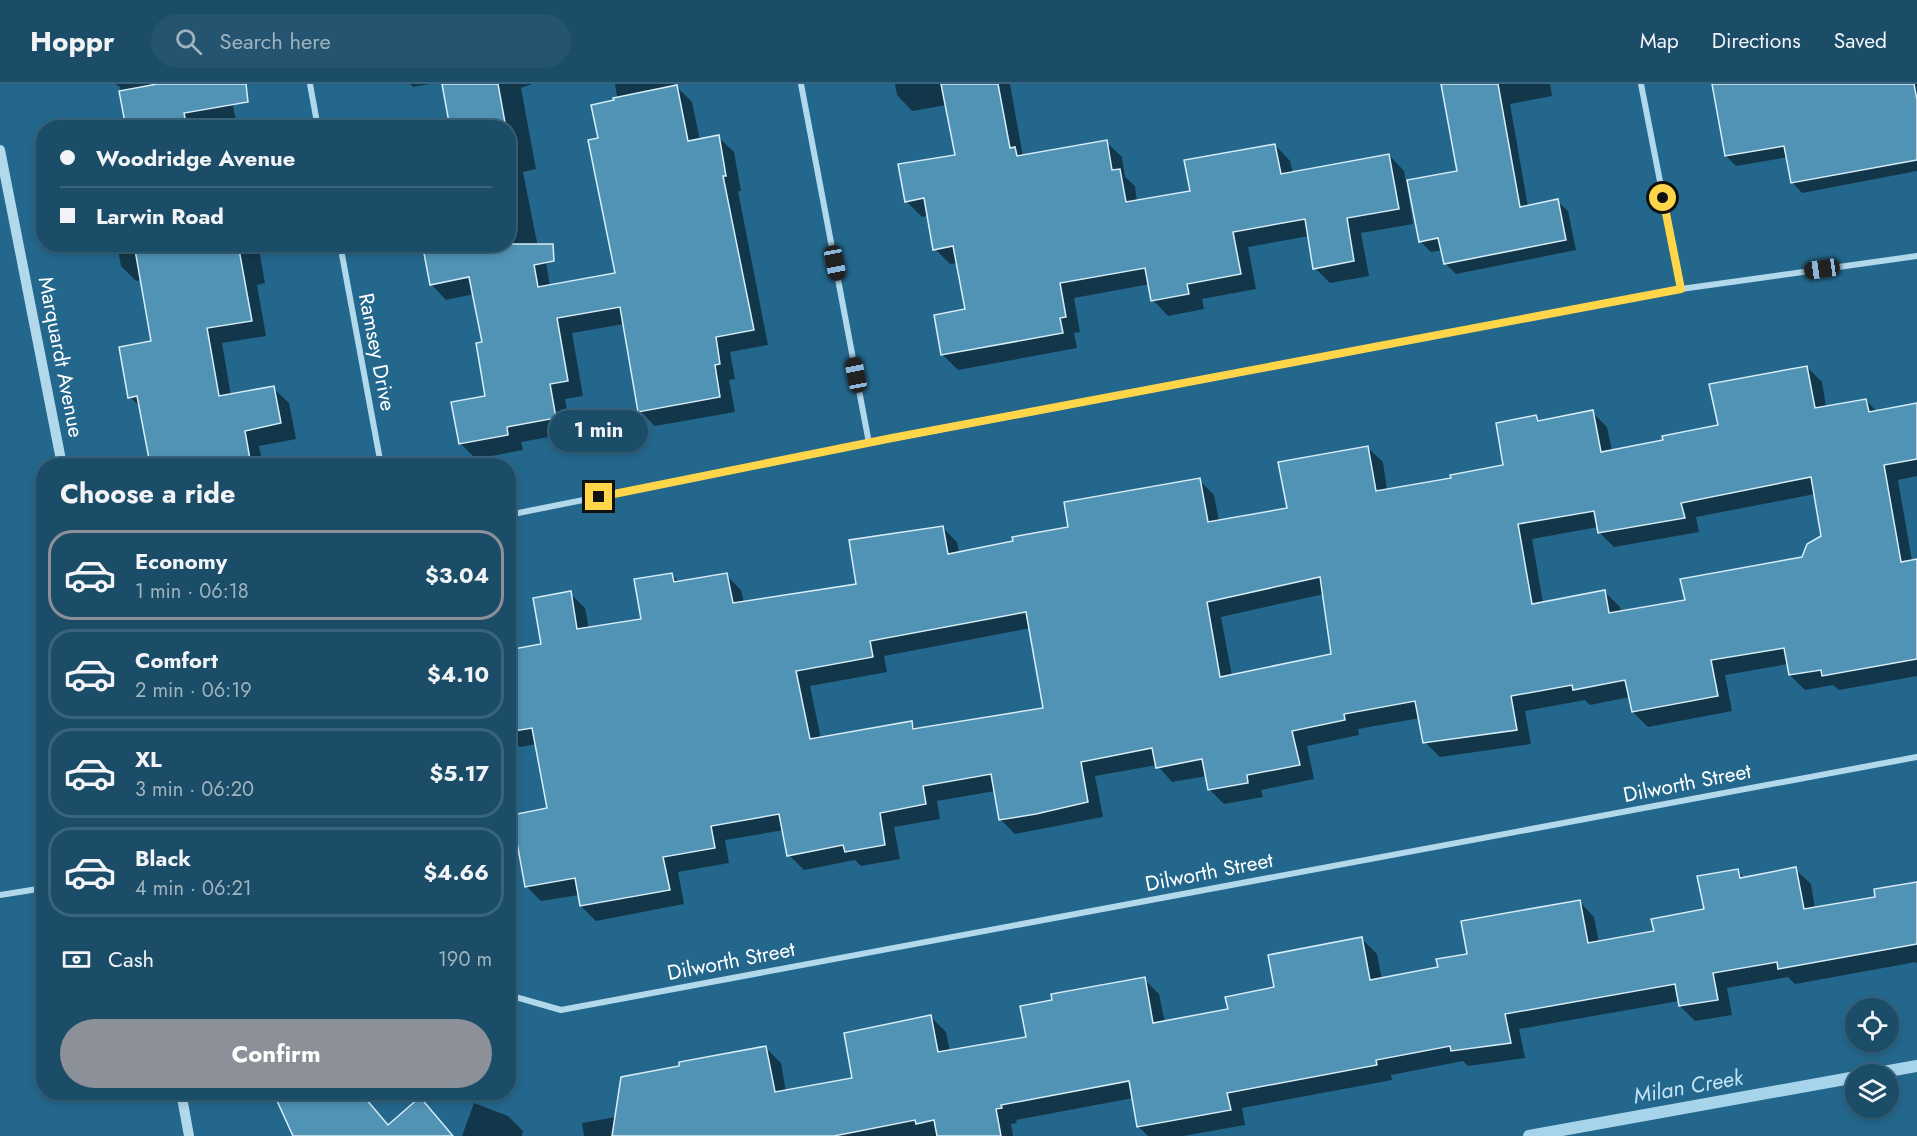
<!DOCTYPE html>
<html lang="en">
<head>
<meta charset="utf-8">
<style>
	body { margin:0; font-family:Jost,sans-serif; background:#24546f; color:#f1f3f6; height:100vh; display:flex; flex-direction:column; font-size:22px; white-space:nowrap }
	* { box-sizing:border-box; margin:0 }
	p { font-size:20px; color:#a0b4c0 }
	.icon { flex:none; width:33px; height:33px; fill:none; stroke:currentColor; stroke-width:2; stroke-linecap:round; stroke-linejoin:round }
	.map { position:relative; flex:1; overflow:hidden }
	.drawer { position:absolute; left:36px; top:374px; width:480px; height:642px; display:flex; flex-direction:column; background:#1b4d69; border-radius:24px; box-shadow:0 3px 9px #0003,0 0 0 2px #39647d }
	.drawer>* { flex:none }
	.banner { position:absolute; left:36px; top:36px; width:480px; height:132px; border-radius:24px; box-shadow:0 3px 9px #0003,0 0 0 2px #39647d; display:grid; align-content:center; height:132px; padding:0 24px; background:#1b4d69 }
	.buttons { position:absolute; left:1845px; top:914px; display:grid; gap:12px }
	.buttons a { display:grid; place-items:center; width:54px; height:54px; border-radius:50%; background:#1b4d69; box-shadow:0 3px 9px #0003,0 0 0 2px #39647d; font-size:30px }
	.end { position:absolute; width:27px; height:27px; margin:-14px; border:8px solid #ffd54a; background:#111; box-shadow:0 0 0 3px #111 }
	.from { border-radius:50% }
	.bubble { position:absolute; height:42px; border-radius:21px; background:#1b4d69; box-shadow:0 3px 9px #0003,0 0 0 2px #39647d; font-size:20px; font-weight:700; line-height:42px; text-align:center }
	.car { position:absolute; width:18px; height:36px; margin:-18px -9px; border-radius:8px; box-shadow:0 0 4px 2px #0007; background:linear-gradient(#222 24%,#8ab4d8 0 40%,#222 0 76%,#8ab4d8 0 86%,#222 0) }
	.banner b { display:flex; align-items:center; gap:21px; height:57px; font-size:22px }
	.banner b+b { border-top:2px solid #39647d }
	.banner i { width:15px; height:15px; background:#f1f3f6 }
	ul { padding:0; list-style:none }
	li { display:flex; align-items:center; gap:18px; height:90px; margin:0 12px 9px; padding:0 12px; border:3px solid #39647d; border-radius:24px }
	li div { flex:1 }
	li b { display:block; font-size:22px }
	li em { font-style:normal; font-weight:700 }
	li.selected { border-color:#8c9099 }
	li>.icon { width:54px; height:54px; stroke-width:1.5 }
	h2 { padding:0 24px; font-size:27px; line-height:72px }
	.pay { display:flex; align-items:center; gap:15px; height:66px; padding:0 24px; font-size:22px }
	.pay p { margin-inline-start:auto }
	.button { display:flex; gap:12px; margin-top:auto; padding:12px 24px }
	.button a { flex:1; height:69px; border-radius:36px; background:#8c9099; color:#fff; font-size:24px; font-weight:700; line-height:69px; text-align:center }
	header { display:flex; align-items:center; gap:36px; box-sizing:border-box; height:84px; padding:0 30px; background:#1b4d69; border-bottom:2px solid #39647d }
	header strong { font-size:28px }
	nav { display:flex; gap:33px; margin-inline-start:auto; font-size:21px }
	.search { width:420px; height:54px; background:#24546f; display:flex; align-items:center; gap:15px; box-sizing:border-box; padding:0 21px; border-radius:33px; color:#a0b4c0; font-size:22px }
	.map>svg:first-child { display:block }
	.shadow { fill:#0007; fill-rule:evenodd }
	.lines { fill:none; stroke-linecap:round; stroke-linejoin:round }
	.stream { stroke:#a6d5eb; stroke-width:12 }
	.building { fill:#5093b4; stroke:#d7edf8; stroke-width:1.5; fill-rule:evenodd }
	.minor { stroke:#b2d8eb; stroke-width:6 }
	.tertiary { stroke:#b2d8eb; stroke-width:10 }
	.route { stroke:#ffd54a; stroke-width:8 }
	.labels { text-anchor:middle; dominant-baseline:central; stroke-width:4.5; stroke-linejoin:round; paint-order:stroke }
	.street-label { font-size:21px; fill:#fff; stroke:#24678c }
	.water-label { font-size:22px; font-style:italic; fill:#c1e2f3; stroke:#24678c }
</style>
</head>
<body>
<header>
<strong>Hoppr</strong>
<div class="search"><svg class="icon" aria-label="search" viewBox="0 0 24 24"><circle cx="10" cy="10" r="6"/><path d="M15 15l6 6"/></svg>Search here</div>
<nav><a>Map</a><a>Directions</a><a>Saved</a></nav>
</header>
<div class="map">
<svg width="1917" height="1052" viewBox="0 0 1917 1052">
	<rect width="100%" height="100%" fill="#24678c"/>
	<g class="shadow">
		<path d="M115,0h114l7,37 -35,7h-73l-8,-41z"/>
		<path d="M410,0h20l-17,3z"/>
		<path d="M443,0h89l-11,4 15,81 -13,3 16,80 6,5 5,29 67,-11 -18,-136 18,-42 -2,-13h59l18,18 8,38 18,-3 16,15 7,39h-3l30,154 -38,7 5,27 -6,1 6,32 -80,14 -15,-15 -16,-87 -52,9 11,63 -18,3 6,34 -50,9 2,8 -47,9 -16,-16 27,-46 -4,-54 -9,-49 -28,6 -15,-16 -7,-40h84v-116h-57z"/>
		<path d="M895,0h115l13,73 83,-15 16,15 3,20 10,9 2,16 55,-10 83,-47 15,16 3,12 96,-18 15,16 2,11 53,-10 -16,-88h107l2,12 -42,8 18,103 29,-6 11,10 8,39 -120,24 -11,-11 -3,-13 -11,2 -10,-10 -12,-57 -2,1 6,38 -52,9 8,43 -39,7 -15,-15 -6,-32 -61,11 8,42 -54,10 2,10 -36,7 -15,-16 -3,-16 -76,14 6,34 -6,1 3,15 -119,22 -15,-15 -8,-38 32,-6 -9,-48 -8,1 -15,-15 -6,-34 -7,2 -16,-16 50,-45 -9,-51 -35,6 -15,-16z"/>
		<path d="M1714,0h203v87l-115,22 -10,-11 -4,-25 -52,9 -10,-10z"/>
		<path d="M117,160h141l7,39 -8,2 9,51 -44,7 9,53 42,-8 16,15 7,36 -37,7 4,19 -112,-2 -10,-55 -11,-11 23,-55 -11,-62 -6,1 -15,-15z"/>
		<path d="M1807,283l15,15 4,25 40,-7 11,12 40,-7v71l-19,4 14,81 5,-1v116l-78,14 -6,-5 -28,5 -15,-15 -2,-11 -63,11 7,36 -84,16 -15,-15 -3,-15 -40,8 -5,-5 -60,11 6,33 -91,13 -15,-15 -5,-24 -62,11 1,6 -52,11 7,33 -53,11 2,7 -39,7 -15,-15 -2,-13 -35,6 -15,-17 -62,11 8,41 -88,17 -15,-15 -5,-28 -58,10 3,18 -46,8 6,32 -39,7 -6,-6 -51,10 -15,-15 -5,-25 -59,10 4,23 -51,9 6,32 -88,17 -15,-15 -2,-11 -38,6 -15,-15 22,-77 -11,-65 -17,3 -12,-12v-83l34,-6 28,-53 15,15 4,21 54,-9 28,-46 9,9 46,-8 15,15 3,13 114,-18 84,-58 15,15 2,11 111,-25 129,-48 15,15 5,26 69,-12 79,-62 16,15 4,28 118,-24 31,-49 5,5 51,-10 15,15 5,24 52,-10 55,-15zM1815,410l8,42 -20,23 -117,42 -65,12 -1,-6 -15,-15 -62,11 -11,-64 66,-12 1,5 15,15 85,-15 -3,-15zM1324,510l9,62 -101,20 -11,-59zM1031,544l14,81 -127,21 -7,-7 -90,16 -11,-53 77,-14 -3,-16z"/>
		<path d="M1795,785l16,15 4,25 62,-11 40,-14v80l-1,-2 -121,22 -7,-7 -61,11 5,27 -37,6 -15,-15 -1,-5 -160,28 6,29 -57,8 -5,-5 -72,14 1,5 -150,28 3,17 -62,11h-35l-10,-10 -5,-28 -117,22 1,3 -6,1 2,12h-429l-2,-13 34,-6 150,-69 15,15 5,29 68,-13 77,-62 15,15 4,20 78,-14 116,-59 15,15 6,29 64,-12 47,-23 86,-49 15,15 5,26 58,-11 139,-68 15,16 5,26 56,-11 50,-22 33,-39 7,8z"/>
		<path d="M474,1019l34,13 15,15 -1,5h-60z"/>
	</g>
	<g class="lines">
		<g class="stream">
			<path d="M1872,990l45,-8"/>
			<path d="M1529,1052l327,-59"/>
		</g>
	</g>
	<g class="building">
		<path d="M157,0h89l2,18 -64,11 3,15h-61l-7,-37z"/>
		<path d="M442,0h56l8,44h-56z"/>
		<path d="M941,0h57l12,64 5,-1 2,9 90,-16 5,30 8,-1 6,33 64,-11 -6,-31 91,-16 6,30 108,-20 10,55 -52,9 7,43 -41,8 -8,-50 -72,13 8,42 -54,10 2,10 -38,7 -6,-33 -85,15 6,34 -6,1 3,15 -122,22 -7,-40 31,-6 -12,-63 -20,4 -9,-52 -19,4 -7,-38 57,-9z"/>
		<path d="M1441,0h57l22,123 38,-8 8,41 -122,24 -6,-26 -19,4 -12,-62 50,-9z"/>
		<path d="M1712,0h202l3,16v60l-126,23 -7,-37 -59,10z"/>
		<path d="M677,1l11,56 31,-6 7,41h-3l31,154 -38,7 4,27 -5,1 5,32 -82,15 -18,-105 -63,11 11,63 -18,3 6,34 -49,9 1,8 -49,9 -8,-42 34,-6 -9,-53 6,-1 -13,-65 -39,8 -7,-37 17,-4h113l1,17 -20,4 4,22 77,-14 -27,-133 10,-2 -7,-33 23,-5 -1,-2z"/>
		<path d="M134,160h104l14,77 -45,7 12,68 55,-10 7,37 -36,8 6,34h-65l-1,-8 -35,7 -13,-68 -9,2 -9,-51 32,-6z"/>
		<path d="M1807,282l8,42 51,-9 3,13 48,-9v56l-33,6 17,97 16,-3v100l-95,17 -1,-6 -32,5 -5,-27 -73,12 7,36 -86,16 -7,-32 -52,10 -1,-5 -61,11 6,34 -94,13 -8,-42 -71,13 1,6 -53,11 8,34 -53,10 1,8 -40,7 -6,-31 -46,9 -4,-20 -71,14 7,40 -52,12 -37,6 -8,-46 -68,12 3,18 -46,9 5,32 -40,7 -2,-7 -56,11 -8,-42 -68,12 4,22 -52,9 7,33 -90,16 -5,-28 -50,9 -13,-72 35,-7 -15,-80 -24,4v-82l33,-6 -8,-46 38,-7 6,38 64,-10 -7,-40 38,-6 2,9 53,-9 6,30 123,-19 -7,-44 94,-14 5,28 65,-13 -1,-4 56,-10 -4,-25 136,-24 8,44 79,-14 -9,-46 90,-16 8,45 75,-13 -1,-3 53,-10 -7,-42 40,-8 2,6 55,-11 8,42 62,-12 -1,-4 56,-11 -9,-41zM1811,393l10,59 -14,8 -5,13 -122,22 5,21 -76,13 -4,-23 -73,14 -14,-80 76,-13 4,22 87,-15 -4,-15zM1320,493l11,77 -111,23 -13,-75zM1026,528l17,96 -130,21 -1,-8 -102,18 -14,-68 77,-14 -3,-16z"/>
		<path d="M1796,783l8,42 71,-12 -1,-8 43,-7v62l-139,25 -1,-7 -64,11 5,27 -39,6 -4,-22 -170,30 6,29 -60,8 -1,-5 -74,14 1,5 -150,28 4,17 -94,17 -8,-46 -128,24 1,3 -6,1 5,27h-64l-3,-16 -18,4 -1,-4 -81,16h-222l9,-59 58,-11v-4l87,-16 9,46 77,-14 -8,-45 87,-18 7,37 88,-15 -6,-31 32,-6 -1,-6 94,-17 8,46 75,-14 -3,-12 49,-10 -6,-32 94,-18 8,43 68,-13 -2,-8 31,-5 -6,-33 119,-21 8,43 66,-12 -3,-12 53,-10 -7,-33 41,-7 2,9z"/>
		<path d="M273,1008h87l28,33 32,-28 33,39h-160z"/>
	</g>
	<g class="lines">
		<g class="minor">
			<path d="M310,0l8,44"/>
			<path d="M801,0l68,359"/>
			<path d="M1641,0l40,205"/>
			<path d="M340,160l41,221"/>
			<path d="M508,431l361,-72 812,-154 236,-33"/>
			<path d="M0,811l44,-7"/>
			<path d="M508,911l53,15 1356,-253"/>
		</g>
		<g class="tertiary">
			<path d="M0,66l62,315"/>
			<path d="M181,1008l8,44"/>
		</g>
	</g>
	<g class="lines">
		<path class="route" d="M599,413l293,-59 789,-149 -18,-91"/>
	</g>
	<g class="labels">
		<g class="street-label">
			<text transform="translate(377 268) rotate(79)">Ramsey Drive</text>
			<text transform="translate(61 273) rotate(79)">Marquardt Avenue</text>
			<text transform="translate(1687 699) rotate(-11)">Dilworth Street</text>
			<text transform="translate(1209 788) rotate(-11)">Dilworth Street</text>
			<text transform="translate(731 877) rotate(-11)">Dilworth Street</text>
		</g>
		<g class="water-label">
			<text transform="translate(1688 1002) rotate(-10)">Milan Creek</text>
		</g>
	</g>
</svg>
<div class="buttons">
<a><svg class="icon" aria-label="locate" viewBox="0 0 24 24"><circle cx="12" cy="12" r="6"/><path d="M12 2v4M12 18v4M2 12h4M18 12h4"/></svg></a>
<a><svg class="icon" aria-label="layers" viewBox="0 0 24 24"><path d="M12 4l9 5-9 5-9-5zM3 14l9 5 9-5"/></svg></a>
</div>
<i class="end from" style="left:1663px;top:114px"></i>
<i class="end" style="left:599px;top:413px"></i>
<div class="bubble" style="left:549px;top:326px;width:99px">1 min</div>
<i class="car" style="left:835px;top:179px;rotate:169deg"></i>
<i class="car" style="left:1822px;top:185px;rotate:262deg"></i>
<i class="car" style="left:856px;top:291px;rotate:349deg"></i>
<div class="banner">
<b><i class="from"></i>Woodridge Avenue</b>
<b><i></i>Larwin Road</b>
</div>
<section class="drawer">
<h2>Choose a ride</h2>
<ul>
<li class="selected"><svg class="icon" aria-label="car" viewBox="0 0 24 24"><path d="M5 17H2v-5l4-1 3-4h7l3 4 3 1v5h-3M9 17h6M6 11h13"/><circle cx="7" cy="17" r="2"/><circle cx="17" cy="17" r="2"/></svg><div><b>Economy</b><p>1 min · 06:18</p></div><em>$3.04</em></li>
<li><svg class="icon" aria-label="car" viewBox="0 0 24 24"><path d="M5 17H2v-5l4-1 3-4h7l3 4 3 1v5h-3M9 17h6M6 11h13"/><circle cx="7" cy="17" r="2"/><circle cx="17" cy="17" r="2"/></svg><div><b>Comfort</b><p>2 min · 06:19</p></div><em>$4.10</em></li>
<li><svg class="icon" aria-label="car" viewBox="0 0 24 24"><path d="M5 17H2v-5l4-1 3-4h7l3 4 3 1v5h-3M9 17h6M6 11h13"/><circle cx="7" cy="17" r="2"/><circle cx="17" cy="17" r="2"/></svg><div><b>XL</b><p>3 min · 06:20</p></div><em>$5.17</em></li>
<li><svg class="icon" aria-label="car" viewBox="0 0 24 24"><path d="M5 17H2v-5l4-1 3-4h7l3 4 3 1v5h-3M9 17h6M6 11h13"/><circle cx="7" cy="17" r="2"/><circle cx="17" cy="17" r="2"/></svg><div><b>Black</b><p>4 min · 06:21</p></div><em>$4.66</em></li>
</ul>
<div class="pay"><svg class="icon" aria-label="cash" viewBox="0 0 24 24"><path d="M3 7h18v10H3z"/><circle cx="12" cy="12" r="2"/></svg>Cash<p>190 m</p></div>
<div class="button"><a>Confirm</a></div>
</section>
</div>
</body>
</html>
